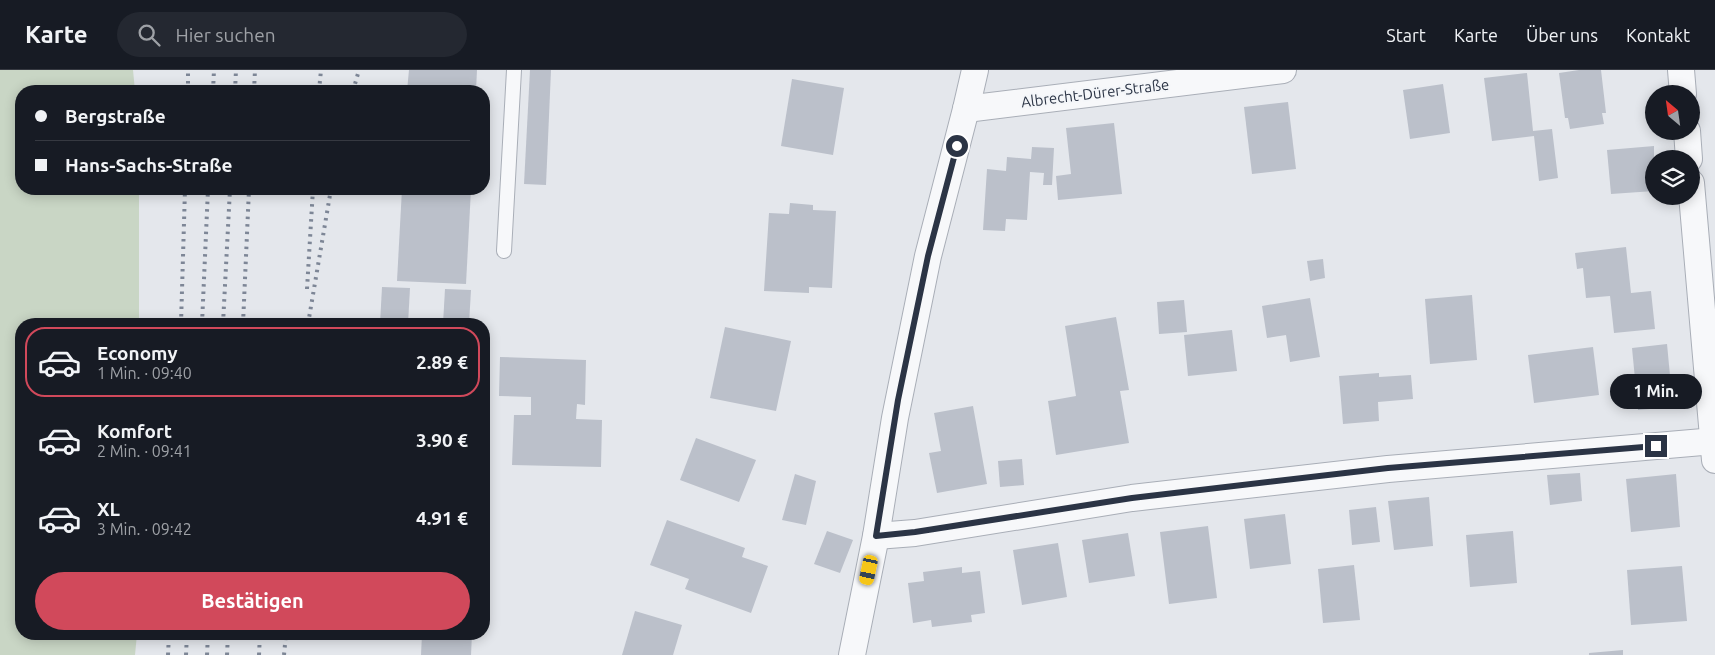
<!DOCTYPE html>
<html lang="de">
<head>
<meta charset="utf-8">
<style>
	body { margin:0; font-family:Ubuntu,sans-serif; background:#242831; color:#f1f3f6; height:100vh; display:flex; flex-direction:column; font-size:19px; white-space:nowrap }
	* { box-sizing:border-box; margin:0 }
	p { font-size:16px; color:#9ea1a6 }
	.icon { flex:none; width:28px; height:28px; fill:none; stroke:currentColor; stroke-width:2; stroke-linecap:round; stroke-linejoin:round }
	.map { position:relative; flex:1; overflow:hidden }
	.drawer { position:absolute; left:15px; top:248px; width:475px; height:322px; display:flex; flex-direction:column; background:#171b24; border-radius:20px; box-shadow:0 2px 12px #0003 }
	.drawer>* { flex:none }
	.top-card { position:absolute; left:15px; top:15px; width:475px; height:110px; border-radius:20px; box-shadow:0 2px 12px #0003; display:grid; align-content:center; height:110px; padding:0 20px; background:#171b24 }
	.needle { width:32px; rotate:331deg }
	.controls { position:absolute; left:1645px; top:15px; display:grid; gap:10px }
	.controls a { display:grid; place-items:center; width:55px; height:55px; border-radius:50%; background:#171b24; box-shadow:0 2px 12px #0003; font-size:25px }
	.end { position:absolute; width:22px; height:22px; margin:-11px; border:6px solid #2b3445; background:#fff; box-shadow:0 0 0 2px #fff }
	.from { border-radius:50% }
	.bubble { position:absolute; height:35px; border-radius:18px; background:#171b24; box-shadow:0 2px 12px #0003; font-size:16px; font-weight:700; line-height:35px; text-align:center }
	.car { position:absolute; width:15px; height:30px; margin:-15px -8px; border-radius:6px; box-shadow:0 0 4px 1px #0007; background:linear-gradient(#f5c518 24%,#345 0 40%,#f5c518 0 76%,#345 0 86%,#f5c518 0) }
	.top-card b { display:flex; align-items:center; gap:18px; height:48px; font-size:19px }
	.top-card b+b { border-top:1px solid #363941 }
	.top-card i { width:12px; height:12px; background:#f1f3f6 }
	ul { padding:9px 0 0; list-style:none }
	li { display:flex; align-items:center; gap:15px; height:70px; margin:0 10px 8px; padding:0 10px; border:2px solid transparent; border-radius:20px }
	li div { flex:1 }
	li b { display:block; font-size:19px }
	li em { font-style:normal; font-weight:700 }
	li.active { border-color:#d1495b }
	li>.icon { width:45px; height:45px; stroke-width:1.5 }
	.button { display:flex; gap:10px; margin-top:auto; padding:10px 20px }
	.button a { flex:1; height:58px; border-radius:30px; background:#d1495b; color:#fff; font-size:20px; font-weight:700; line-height:58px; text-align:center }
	header { display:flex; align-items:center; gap:30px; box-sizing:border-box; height:70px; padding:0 25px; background:#171b24; border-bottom:1px solid #363941 }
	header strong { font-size:24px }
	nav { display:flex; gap:28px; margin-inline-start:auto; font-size:18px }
	.search { width:350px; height:45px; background:#242831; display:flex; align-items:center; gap:12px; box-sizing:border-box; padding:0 18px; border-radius:28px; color:#9ea1a6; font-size:19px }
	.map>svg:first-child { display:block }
	.green { fill:#c9d6c5 }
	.building { fill:#bbc0ca }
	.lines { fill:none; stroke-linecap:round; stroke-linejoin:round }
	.service-casing { stroke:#a9aeb7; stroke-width:16 }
	.minor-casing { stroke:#a9aeb7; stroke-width:28 }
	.service { stroke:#f7f8fa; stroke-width:14 }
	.minor { stroke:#f7f8fa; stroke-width:26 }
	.rail { stroke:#7d8696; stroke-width:4; stroke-dasharray:2.5 5; stroke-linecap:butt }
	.route { stroke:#2b3445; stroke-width:6 }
	.labels { text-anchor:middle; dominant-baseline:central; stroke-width:4; stroke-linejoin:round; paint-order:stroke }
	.street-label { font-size:15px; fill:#2b3445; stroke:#f4f6f9 }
</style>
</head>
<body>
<header>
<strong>Karte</strong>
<div class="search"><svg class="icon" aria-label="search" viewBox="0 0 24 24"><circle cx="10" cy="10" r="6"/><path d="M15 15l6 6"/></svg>Hier suchen</div>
<nav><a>Start</a><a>Karte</a><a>Über uns</a><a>Kontakt</a></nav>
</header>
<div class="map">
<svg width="1715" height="585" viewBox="0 0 1715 585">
	<rect width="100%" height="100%" fill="#e4e7ec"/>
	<path class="green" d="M0,0h133l2,21h-114v98h118v135h-118v310h116l-2,21h-135z"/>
	<g class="building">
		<path d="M409,0h68l-1,21h-69z"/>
		<path d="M530,0h21l-5,115 -22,-1z"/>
		<path d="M1579,0h22l5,43h-4l2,11 -34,5 -2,-11h-3l-6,-45z"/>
		<path d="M1527,3l6,58 19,-2 6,49 -19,3 -5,-45 -42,5 -8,-63z"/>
		<path d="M792,9l52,9 -11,67 -52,-9z"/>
		<path d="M1443,14l7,49 -40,6 -7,-49z"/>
		<path d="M1288,32l8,67 -44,5 -8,-67z"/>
		<path d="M1114,53l8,71 -64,6 -2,-24 15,-2 -5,-46z"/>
		<path d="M1654,76v45l-43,3 -4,-44z"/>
		<path d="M1032,77l22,1 -2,37h-9l1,-12 -14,-1 -3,48 -21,-1 -1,12 -22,-1 4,-61 19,2 1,-14 24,2z"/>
		<path d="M402,119h69l-5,95 -69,-3z"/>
		<path d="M790,133l23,2v5l23,1 -4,77 -23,-1v6l-45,-2 5,-78 20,1z"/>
		<path d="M1626,177l5,46 20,-2 4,38 -41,4 -4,-37 -24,2 -3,-30 -6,1 -2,-16z"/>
		<path d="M1323,189l2,19 -15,3 -3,-20z"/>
		<path d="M382,217l28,1 -2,36h-28z"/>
		<path d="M445,219l26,1 -2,34h-26z"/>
		<path d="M1472,225l5,65 -47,4 -5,-65z"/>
		<path d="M1310,228l10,59 -30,5 -4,-27 -19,3 -5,-32z"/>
		<path d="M1184,230l3,32 -28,2 -2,-32z"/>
		<path d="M1116,247l13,73 -9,1 9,52 -73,12 -8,-54 28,-5 -11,-70z"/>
		<path d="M725,257l66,14 -15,70 -66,-13z"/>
		<path d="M1232,260l5,41 -49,5 -4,-41z"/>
		<path d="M1667,274l6,63 -35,3 -6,-62z"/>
		<path d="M1593,277l6,48 -65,8 -6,-48z"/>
		<path d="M500,287l86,3 -1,45 -8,-1 -1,15 26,1 -1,47 -89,-2 2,-50h17v-18l-32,-1z"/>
		<path d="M1379,303v4l32,-2 2,24 -35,3 1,19 -36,3 -4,-48z"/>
		<path d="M973,336l14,78 -50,9 -8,-40 12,-2 -7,-38z"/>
		<path d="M696,368l60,22 -17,42 -59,-22z"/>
		<path d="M21,378v24h-5v-23z"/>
		<path d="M1022,389l2,26 -24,2 -2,-26z"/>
		<path d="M1580,403l2,28 -32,4 -3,-30z"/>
		<path d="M795,404l21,7 -10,44 -24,-5z"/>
		<path d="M1676,404l4,53 -49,5 -5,-53z"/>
		<path d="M1429,427l4,49 -39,4 -6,-49z"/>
		<path d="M1376,437l4,35 -28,3 -3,-35z"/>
		<path d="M1285,444l6,50 -41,5 -6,-50z"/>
		<path d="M667,450l78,28 -3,9 26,9 -17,47 -66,-24 4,-10 -39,-14z"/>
		<path d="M1208,456l9,72 -48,6 -9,-72z"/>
		<path d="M827,461l26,9 -13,33 -26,-9z"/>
		<path d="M1513,461l4,52 -47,4 -4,-52z"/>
		<path d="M1128,463l7,43 -46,7 -7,-43z"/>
		<path d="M1058,473l9,54 -45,8 -9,-55z"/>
		<path d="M1354,495l6,55 -37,3 -5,-54z"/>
		<path d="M1682,496l5,55 -56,4 -4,-55z"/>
		<path d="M962,497v6l18,-2 5,42 -14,2 1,7 -40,5 -1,-7 -18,3 -5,-40 16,-2 -1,-9z"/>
		<path d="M635,541l47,14 -9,30h-51z"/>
		<path d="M422,564h50l-1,21h-50z"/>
		<path d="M1623,580v5h-34v-2z"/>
	</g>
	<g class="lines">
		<defs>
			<path id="service" d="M504,181l10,-181"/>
			<g id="minor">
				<path d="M1681,0l2,24"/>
				<path d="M966,39l317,-39"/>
				<path d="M1687,61l2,28"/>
				<path d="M1691,113l24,277"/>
				<path d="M876,466l39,-3 217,-35 256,-29 327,-28"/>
				<path d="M852,585l24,-119 19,-118 33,-162 38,-147 9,-39"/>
			</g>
		</defs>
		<use href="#service" class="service-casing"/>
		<use href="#minor" class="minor-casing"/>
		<use href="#service" class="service"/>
		<use href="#minor" class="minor"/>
		<g class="rail">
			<path d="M188,21v-21"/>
			<path d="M213,21l1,-21"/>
			<path d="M235,21l1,-21"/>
			<path d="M254,21l1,-21"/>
			<path d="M319,21l2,-21"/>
			<path d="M353,21l6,-21"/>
			<path d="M307,219l6,-100"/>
			<path d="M181,254l4,-135"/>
			<path d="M202,254l6,-135"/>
			<path d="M223,254l7,-135"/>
			<path d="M243,254l6,-135"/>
			<path d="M308,254l23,-135"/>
			<path d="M168,585l1,-21"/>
			<path d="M186,585l1,-21"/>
			<path d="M207,585l1,-21"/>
			<path d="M227,585l1,-21"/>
			<path d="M259,585l1,-21"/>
			<path d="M284,585l2,-21"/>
		</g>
	</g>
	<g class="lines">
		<path class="route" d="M957,76l-29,110 -30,144 -22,136 39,-4 217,-34 256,-30 268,-22"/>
	</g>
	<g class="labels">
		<g class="street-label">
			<text transform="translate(1095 23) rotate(-7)">Albrecht-Dürer-Straße</text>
		</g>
	</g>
</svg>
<div class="controls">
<a><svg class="needle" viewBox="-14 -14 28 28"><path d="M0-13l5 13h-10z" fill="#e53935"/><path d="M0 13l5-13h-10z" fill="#9ea1a6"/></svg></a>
<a><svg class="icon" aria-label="layers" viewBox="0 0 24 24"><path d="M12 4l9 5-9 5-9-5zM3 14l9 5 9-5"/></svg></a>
</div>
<i class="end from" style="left:957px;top:76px"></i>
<i class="end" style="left:1656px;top:376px"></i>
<div class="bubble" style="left:1610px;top:304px;width:92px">1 Min.</div>
<i class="car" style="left:869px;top:500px;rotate:192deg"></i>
<div class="top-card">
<b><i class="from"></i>Bergstraße</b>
<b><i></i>Hans-Sachs-Straße</b>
</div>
<section class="drawer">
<ul>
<li class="active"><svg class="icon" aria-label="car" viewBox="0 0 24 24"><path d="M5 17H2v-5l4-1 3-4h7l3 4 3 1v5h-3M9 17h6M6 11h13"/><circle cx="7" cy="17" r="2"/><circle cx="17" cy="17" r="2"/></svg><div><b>Economy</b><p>1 Min. · 09:40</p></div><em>2.89 €</em></li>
<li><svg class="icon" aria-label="car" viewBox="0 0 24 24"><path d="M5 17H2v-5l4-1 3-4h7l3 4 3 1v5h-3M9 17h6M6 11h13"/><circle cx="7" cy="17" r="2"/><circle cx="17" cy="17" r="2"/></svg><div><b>Komfort</b><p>2 Min. · 09:41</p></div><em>3.90 €</em></li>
<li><svg class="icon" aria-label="car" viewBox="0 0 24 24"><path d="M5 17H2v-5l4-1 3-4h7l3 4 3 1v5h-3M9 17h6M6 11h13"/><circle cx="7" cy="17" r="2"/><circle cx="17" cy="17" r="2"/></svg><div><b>XL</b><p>3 Min. · 09:42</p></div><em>4.91 €</em></li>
</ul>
<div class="button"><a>Bestätigen</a></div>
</section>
</div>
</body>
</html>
